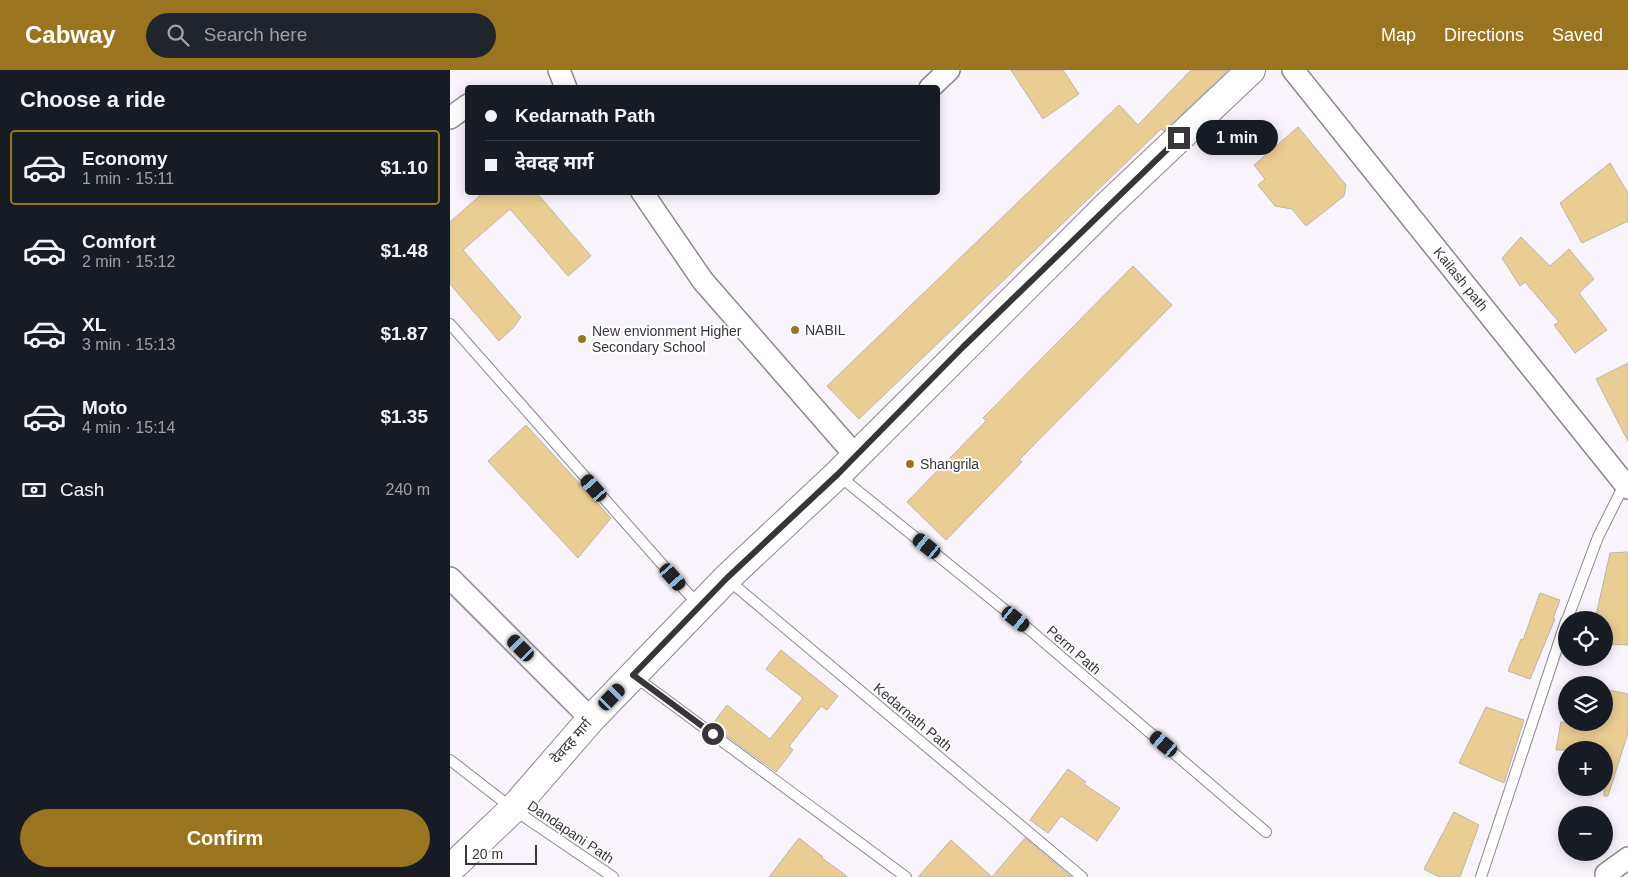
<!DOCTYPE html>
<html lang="en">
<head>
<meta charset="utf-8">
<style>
	body { margin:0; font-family:Helvetica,"Noto Sans Devanagari",sans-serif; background:#20242c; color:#f1f3f6; height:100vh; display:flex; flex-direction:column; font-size:19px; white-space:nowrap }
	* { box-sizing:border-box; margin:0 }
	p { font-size:16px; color:#9ea1a6 }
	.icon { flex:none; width:28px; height:28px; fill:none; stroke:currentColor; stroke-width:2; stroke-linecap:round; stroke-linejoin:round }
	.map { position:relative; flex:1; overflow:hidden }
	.side { display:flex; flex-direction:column; background:#171b24; width:450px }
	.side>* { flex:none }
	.guide { position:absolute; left:15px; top:15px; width:475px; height:110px; border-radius:5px; box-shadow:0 2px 12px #0003; display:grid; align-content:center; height:110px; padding:0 20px; background:#171b24 }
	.buttons { position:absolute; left:1108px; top:541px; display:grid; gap:10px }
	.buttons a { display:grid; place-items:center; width:55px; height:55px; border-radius:50%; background:#171b24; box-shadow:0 2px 12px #0003; font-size:25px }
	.scale { position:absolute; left:15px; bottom:12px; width:72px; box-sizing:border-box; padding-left:5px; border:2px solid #373538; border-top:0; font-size:14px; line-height:18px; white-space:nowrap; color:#373538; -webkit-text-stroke:4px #fff; paint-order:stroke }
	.end { position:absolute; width:22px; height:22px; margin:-11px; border:6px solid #373538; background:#fff; box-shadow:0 0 0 2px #fff }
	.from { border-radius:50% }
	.bubble { position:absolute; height:35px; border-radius:18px; background:#171b24; box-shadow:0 2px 12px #0003; font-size:16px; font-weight:700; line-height:35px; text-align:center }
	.car { position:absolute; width:15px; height:30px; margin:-15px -8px; border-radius:6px; box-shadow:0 0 4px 1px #0007; background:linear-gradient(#222 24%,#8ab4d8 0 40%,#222 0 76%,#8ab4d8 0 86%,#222 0) }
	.guide b { display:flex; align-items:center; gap:18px; height:48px; font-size:19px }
	.guide b+b { border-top:1px solid #363941 }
	.guide i { width:12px; height:12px; background:#f1f3f6 }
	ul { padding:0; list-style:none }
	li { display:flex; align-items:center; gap:15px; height:75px; margin:0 10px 8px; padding:0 10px; border:2px solid transparent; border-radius:5px }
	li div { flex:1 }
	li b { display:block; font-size:19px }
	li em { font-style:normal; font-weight:700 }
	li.on { border-color:#99751f }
	li>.icon { width:45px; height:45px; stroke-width:1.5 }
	h2 { padding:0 20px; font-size:22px; line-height:60px }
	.pay { display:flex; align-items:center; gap:12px; height:55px; padding:0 20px; font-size:19px }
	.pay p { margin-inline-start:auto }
	.button { display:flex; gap:10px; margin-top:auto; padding:10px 20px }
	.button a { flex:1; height:58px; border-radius:30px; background:#99751f; color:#fff; font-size:20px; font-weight:700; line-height:58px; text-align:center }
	header { display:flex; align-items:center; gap:30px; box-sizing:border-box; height:70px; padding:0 25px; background:#99751f; color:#fff }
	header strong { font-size:24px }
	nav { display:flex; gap:28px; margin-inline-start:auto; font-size:18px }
	.search { width:350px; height:45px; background:#20242c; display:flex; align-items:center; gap:12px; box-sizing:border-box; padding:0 18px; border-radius:28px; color:#9ea1a6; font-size:19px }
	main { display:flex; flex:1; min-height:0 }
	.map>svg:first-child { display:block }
	.building { fill:#eacd92; stroke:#bab6ae }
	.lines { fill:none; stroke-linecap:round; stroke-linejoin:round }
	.lane-casing { stroke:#8d888f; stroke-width:12 }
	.street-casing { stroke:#8d888f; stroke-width:24 }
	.primary-casing { stroke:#8d888f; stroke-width:30 }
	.lane { stroke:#fff; stroke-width:10 }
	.street { stroke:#fff; stroke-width:21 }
	.primary { stroke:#fff; stroke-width:28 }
	.route { stroke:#373538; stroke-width:6 }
	.poi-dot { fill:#99751f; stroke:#fff; stroke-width:2 }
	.labels { text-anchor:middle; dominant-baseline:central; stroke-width:4; stroke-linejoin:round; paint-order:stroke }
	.street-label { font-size:14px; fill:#373538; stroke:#fff }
	.poi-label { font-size:14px; fill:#373538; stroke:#fff; text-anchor:start }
</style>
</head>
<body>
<header>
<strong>Cabway</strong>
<div class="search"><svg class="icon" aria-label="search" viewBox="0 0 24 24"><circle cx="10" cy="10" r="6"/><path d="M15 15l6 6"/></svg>Search here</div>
<nav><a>Map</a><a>Directions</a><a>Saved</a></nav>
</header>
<main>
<section class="side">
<h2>Choose a ride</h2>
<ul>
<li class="on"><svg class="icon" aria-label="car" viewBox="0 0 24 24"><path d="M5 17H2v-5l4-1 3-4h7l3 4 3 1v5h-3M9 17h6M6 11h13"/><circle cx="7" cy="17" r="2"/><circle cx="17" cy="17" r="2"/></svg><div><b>Economy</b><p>1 min · 15:11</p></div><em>$1.10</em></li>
<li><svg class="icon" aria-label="car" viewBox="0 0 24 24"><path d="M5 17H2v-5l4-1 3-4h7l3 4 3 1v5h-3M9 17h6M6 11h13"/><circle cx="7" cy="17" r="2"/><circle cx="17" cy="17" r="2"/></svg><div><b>Comfort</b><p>2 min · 15:12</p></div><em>$1.48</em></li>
<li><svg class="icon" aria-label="car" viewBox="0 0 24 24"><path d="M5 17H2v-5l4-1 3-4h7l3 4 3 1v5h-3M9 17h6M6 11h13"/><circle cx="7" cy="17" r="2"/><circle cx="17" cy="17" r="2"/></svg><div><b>XL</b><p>3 min · 15:13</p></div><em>$1.87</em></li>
<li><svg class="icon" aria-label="car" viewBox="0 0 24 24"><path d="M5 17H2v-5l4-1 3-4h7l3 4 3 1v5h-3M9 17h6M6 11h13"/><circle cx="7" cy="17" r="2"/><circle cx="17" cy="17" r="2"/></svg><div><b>Moto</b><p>4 min · 15:14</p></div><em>$1.35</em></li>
</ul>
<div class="pay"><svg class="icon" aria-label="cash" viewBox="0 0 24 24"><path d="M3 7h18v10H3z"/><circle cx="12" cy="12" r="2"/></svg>Cash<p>240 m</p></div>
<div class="button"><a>Confirm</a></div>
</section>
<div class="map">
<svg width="1178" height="807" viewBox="0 0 1178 807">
	<rect width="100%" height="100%" fill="#f9f3fb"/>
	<g class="building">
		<path d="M561,0h52l16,24 -36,25z"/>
		<path d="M741,0h37l-64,61 -3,-2 -302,290 -32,-33 292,-281 19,20z"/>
		<path d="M848,57l48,58 -2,11 -38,30 -14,-17 -17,-3 -17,-21 7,-6 -11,-14z"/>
		<path d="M1160,93l18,30v28l-46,22 -22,-40z"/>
		<path d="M34,122h52l55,64 -23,20 -58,-67 -47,41 58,67 -8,11 -14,13 -49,-57v-62z"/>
		<path d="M1071,167l29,29 19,-17 25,30 -15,14 28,37 -32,23 -21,-28 5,-3 -34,-40 -5,4 -18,-28z"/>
		<path d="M683,196l39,39 -153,155 3,2 -76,78 -39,-38 79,-81 -3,-3z"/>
		<path d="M1178,293v78l-32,-62z"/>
		<path d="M76,355l85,93 -33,40 -90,-97z"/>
		<path d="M1178,482v93l-24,-1v-24h-9l15,-67z"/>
		<path d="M1090,523l20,7 -7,19h2l-25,60 -22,-8 13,-32 2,1z"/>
		<path d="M331,580l57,46 -11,14 -6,-4 -32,40 4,4 -17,22 -64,-47 15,-20 43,34 33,-41 -37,-29z"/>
		<path d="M1154,619l24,5v39l-20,63h-4v-46h-48l5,-28h43z"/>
		<path d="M1036,637l38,13 -20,63 -45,-20z"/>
		<path d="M618,699l18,13 -2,2 36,24 -23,33 -36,-25 -13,17 -18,-13z"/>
		<path d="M1004,742l25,13 -19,52h-21l-15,-8z"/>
		<path d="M349,768l24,19 -1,1 26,19h-79z"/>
		<path d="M575,768l46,39h-153l33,-37 41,37z"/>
	</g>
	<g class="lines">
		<defs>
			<g id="lane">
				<path d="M0,254l249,282"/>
				<path d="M388,405l193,156 235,201"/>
				<path d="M277,509l355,298"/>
				<path d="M1117,550l31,-83 27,-54"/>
				<path d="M184,606l272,201"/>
				<path d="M0,690l63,49 100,68"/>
				<path d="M1031,807l85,-256"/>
			</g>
			<g id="street">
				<path d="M109,0l7,18"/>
				<path d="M843,0l335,418"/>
				<path d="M480,18l19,-18"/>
				<path d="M0,48l18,-13"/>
				<path d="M192,122l61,89 152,174"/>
				<path d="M0,508l141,141"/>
				<path d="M1156,804l22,-16"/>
			</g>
			<path id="primary" d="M0,799l63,-60 78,-90 136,-141 111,-104 269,-268 144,-136"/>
		</defs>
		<use href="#lane" class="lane-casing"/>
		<use href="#street" class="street-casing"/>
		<use href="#primary" class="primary-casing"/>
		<use href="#lane" class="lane"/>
		<use href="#street" class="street"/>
		<use href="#primary" class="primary"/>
	</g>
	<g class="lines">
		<path class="route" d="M263,664l-80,-59 94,-97 111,-104 125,-127 216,-209"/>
	</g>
	<g class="poi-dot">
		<circle cx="345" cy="260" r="5"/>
		<circle cx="132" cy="269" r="5"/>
		<circle cx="460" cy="394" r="5"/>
	</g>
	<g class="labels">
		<g class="street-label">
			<text transform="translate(1011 209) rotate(51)">Kailash path</text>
			<text transform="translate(624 580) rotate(41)">Perm Path</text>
			<text transform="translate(463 647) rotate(40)">Kedarnath Path</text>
			<text transform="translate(121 671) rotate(-49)">देवदह मार्ग</text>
			<text transform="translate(121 762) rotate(34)">Dandapani Path</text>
		</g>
		<g class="poi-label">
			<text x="355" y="260">NABIL</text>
			<text x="142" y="261">New envionment Higher<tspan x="142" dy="16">Secondary School</tspan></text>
			<text x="470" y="394">Shangrila</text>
		</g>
	</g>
</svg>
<div class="buttons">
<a><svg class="icon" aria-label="locate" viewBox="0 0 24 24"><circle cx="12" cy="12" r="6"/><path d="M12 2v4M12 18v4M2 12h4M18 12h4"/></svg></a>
<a><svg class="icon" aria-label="layers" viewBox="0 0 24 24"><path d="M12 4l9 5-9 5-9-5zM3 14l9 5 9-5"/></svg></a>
<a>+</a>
<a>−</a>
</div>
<div class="scale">20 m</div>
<i class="end from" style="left:263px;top:664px"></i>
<i class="end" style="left:729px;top:68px"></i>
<div class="bubble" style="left:746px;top:50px;width:82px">1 min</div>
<i class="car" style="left:144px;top:418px;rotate:319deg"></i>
<i class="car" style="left:477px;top:476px;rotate:309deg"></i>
<i class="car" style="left:223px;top:507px;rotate:139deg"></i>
<i class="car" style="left:566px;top:549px;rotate:129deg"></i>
<i class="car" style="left:71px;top:578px;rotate:315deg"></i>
<i class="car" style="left:162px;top:627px;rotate:44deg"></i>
<i class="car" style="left:714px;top:674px;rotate:310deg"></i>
<div class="guide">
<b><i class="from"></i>Kedarnath Path</b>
<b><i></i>देवदह मार्ग</b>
</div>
</div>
</main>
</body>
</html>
